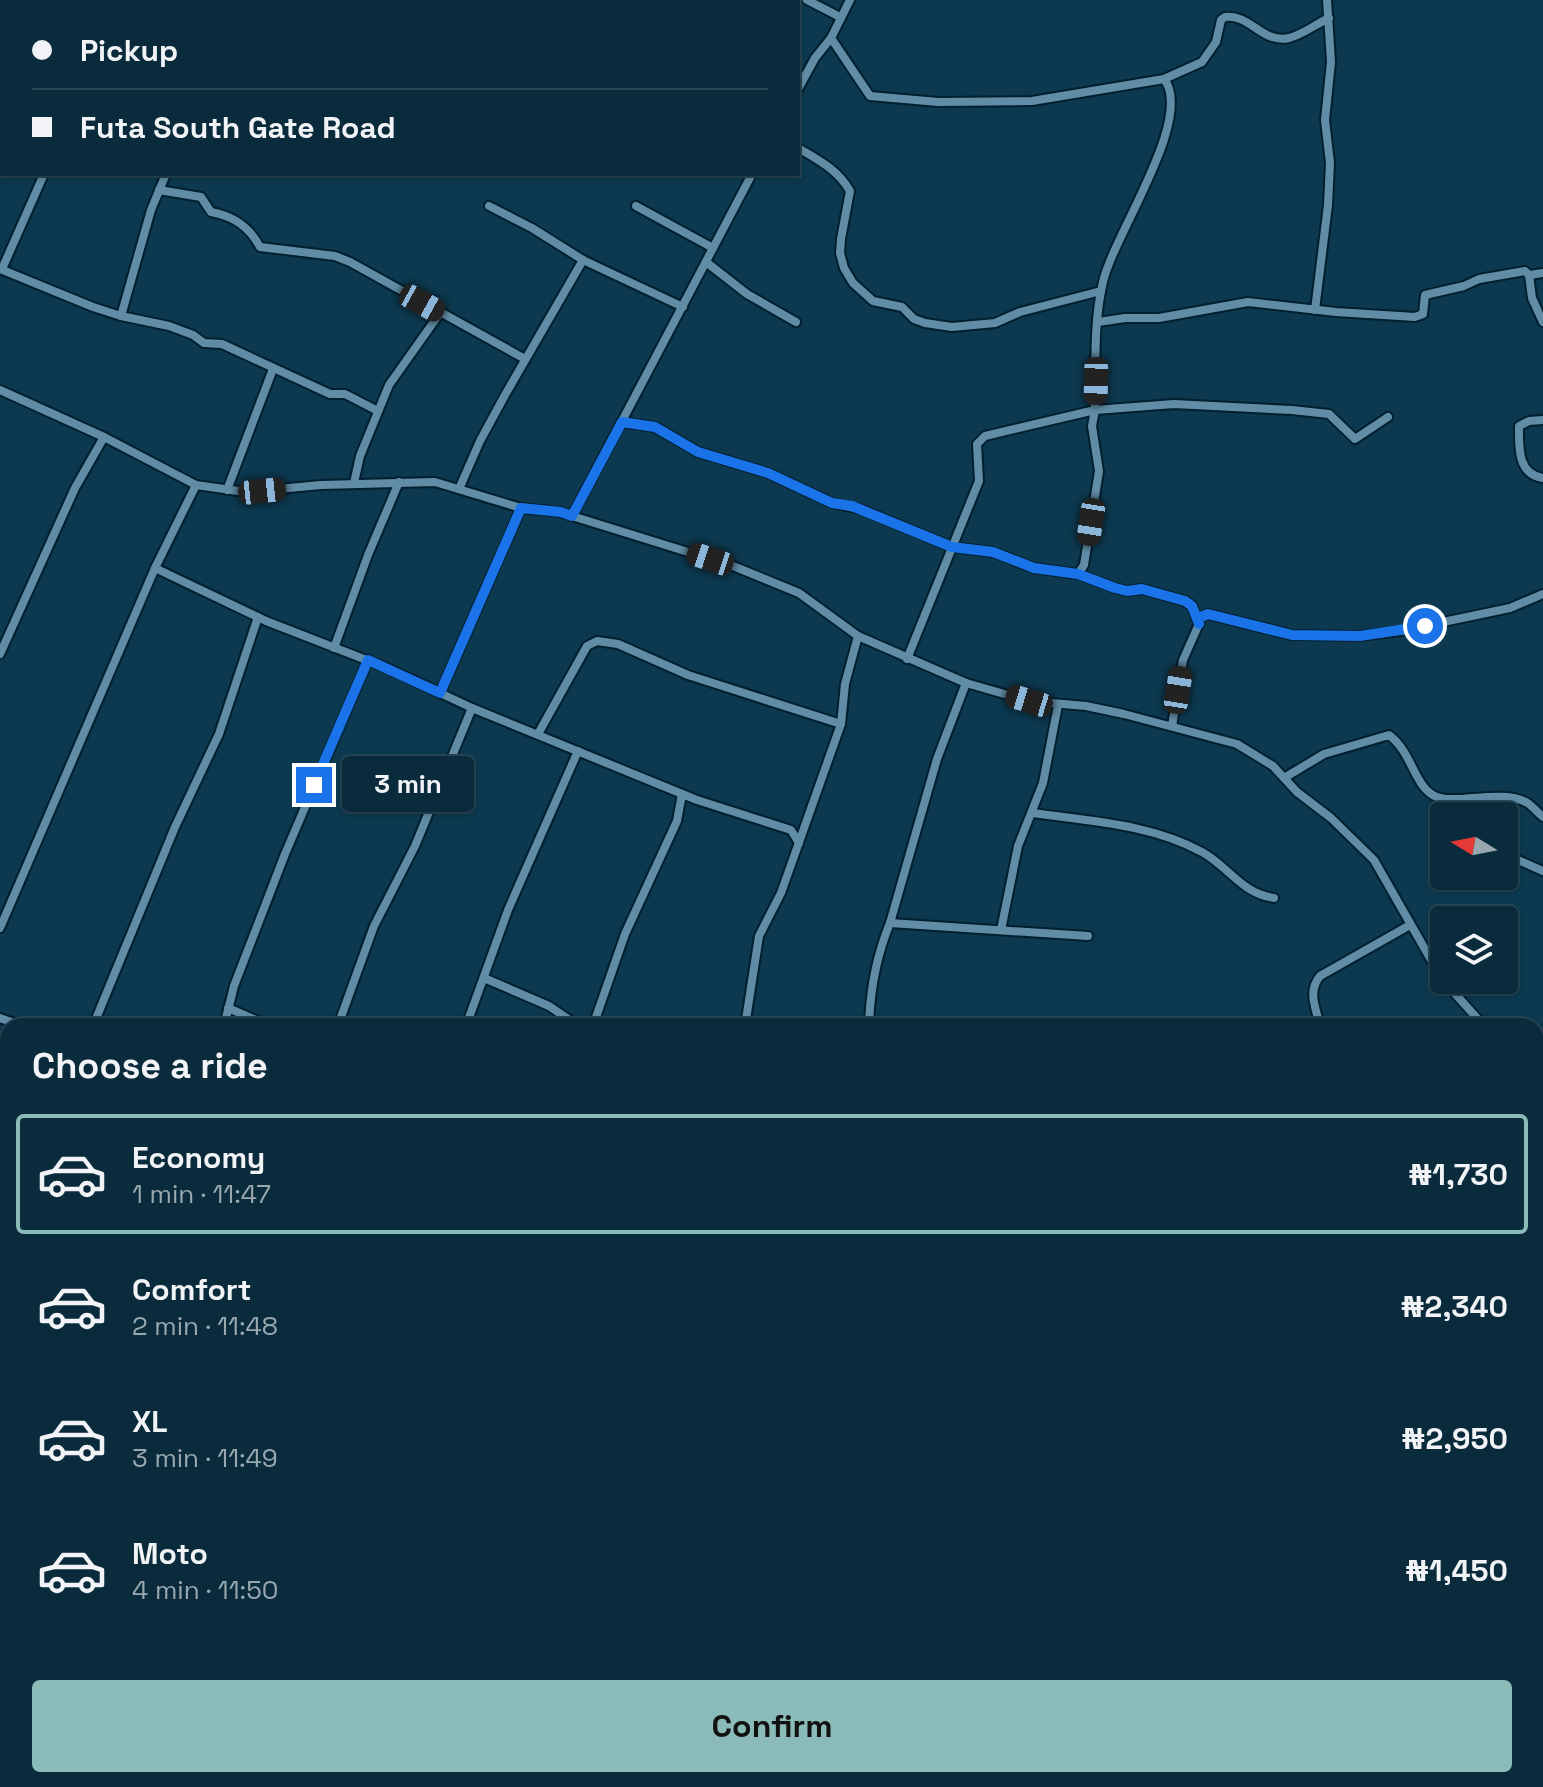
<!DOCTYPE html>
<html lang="en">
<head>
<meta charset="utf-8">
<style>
	body { margin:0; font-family:"Space Grotesk",sans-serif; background:#123342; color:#f1f3f6; height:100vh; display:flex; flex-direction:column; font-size:30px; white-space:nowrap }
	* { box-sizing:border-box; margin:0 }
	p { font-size:26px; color:#99a7af }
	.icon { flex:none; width:44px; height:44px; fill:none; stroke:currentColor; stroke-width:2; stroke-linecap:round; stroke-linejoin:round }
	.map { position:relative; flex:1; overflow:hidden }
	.drawer { position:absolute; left:0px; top:1018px; width:1544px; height:770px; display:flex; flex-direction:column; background:#092b3b; border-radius:24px 24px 0 0; box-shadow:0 2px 6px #0004,0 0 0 2px #294755 }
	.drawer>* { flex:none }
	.guide { position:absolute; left:0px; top:0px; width:800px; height:176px; box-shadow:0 2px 6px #0004,0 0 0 2px #294755; display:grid; align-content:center; height:176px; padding:0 32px; background:#092b3b }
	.needle { width:52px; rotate:280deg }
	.buttons { position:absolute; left:1430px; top:802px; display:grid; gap:16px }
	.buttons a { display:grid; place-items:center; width:88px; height:88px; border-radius:8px; background:#092b3b; box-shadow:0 2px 6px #0004,0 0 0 2px #294755; font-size:40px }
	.end { position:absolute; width:36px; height:36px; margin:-18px; border:10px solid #1a73e8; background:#fff; box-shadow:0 0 0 4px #fff }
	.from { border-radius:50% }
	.bubble { position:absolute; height:56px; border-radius:8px; background:#092b3b; box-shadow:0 2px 6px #0004,0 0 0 2px #294755; font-size:26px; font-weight:700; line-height:56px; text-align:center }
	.car { position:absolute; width:24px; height:48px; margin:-24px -12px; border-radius:10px; box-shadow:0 0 6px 2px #0007; background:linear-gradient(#222 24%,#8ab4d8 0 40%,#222 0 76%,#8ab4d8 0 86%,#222 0) }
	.guide b { display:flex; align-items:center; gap:28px; height:76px; font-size:30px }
	.guide b+b { border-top:2px solid #294755 }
	.guide i { width:20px; height:20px; background:#f1f3f6 }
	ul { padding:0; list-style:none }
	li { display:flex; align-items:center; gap:24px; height:120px; margin:0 16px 12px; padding:0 16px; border:4px solid transparent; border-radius:8px }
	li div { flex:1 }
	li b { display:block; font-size:30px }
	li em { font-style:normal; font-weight:700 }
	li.selected { border-color:#8bbbb9 }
	li>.icon { width:72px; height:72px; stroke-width:1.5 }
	h2 { padding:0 32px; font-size:36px; line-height:96px }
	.cta { display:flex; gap:16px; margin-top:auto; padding:16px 32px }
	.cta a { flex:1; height:92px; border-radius:8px; background:#8bbbb9; color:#111; font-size:32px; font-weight:700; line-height:92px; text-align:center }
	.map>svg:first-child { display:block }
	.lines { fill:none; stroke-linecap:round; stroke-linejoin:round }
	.street-casing { stroke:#001f2f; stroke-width:12 }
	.street { stroke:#618ca5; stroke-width:8 }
	.route { stroke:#1a73e8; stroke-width:10 }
</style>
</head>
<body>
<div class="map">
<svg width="1543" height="1787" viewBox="0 0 1543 1787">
	<rect width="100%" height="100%" fill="#0c394f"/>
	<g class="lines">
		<defs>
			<g id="street">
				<path d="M807,0l33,17"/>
				<path d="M113,2v-2"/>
				<path d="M551,2l2,-2"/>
				<path d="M831,38l39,58 68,6 94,-1 132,-22 38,-17 14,-20 5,-22 4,-3c26,-3 37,27 64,21 13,-3 27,-14 40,-20"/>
				<path d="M798,89l17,-31 16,-20 19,-38"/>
				<path d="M798,148c21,12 40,22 52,43l-9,48 -1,14 4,15 9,15 20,18 29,6 12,12 11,4 27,4 43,-4 25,-11 81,-21"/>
				<path d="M159,190l42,7 10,15c22,4 38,14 49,35l75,9 15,6 175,97"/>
				<path d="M489,206l43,22 51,32 100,47"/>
				<path d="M636,206l77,42"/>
				<path d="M706,262l41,32 49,28"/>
				<path d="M0,269l93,38 28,9 48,10 24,9 11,8 18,1 108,50h15l33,17"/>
				<path d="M2,269l42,-95"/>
				<path d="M1529,275l3,23 11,24"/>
				<path d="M1315,310l13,-105 2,-42 -5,-43 6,-58 -4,-62"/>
				<path d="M121,316l30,-106 15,-36"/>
				<path d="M1098,322l27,-4h34l89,-16 88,10 79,5 8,-3 2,-19 39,-9 15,-7 46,-8 4,4 14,-2"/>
				<path d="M0,390l104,47 92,48 49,7 76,-7 114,-3 86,26 40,4 11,4 180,-342"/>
				<path d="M1543,420l-14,1 -10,5c0,21 -2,48 24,52"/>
				<path d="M622,422l33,5 43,25 70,21 64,30 28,6 92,38 41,5 41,16 44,6 37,14 12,3 15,-2 43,12 7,5 7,18"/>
				<path d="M354,483l6,-27 29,-71 51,-72"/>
				<path d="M459,489l21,-48 25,-46 78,-135"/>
				<path d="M227,490l46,-121"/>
				<path d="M572,516l161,50 66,27 59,43 108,47 63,18 57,5 38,8 113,30 36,22 24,26 34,26 43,42 68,119 42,47"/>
				<path d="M155,568l111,53 121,47 85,40 225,92 94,30 8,13"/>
				<path d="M1078,574l6,-9 15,-94 -7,-45 3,-16c1,-42 -2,-87 8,-128 10,-46 92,-164 61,-203"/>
				<path d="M334,648l34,-93 31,-73"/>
				<path d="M0,654l75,-166 29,-51"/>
				<path d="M907,659l72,-178 -2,-37 8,-8 110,-26 79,-6 118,6 37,4 26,25 33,-22"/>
				<path d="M440,693l81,-185"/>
				<path d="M1172,726l11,-66 16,-36 -1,-6 10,-4 84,21 68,1 40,-5 110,-23 33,-14"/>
				<path d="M538,734l49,-88 10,-5 21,3 70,31 153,49"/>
				<path d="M1284,778l40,-24 65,-19c24,18 25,53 48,62 8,3 17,2 25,2 19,-1 50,-7 67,5 5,4 9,9 14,13"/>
				<path d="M1033,813c56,8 118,11 169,39 27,15 39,41 72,46"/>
				<path d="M1509,856l34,15"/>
				<path d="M890,923l198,13"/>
				<path d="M0,928l155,-360 41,-83"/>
				<path d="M1001,930l17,-84 25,-63 15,-78"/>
				<path d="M484,978l65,28 25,17h20l31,-89 52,-113 5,-27"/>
				<path d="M228,1008l42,18"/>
				<path d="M0,1018l22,8"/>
				<path d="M93,1026l82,-199 44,-93 39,-117"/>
				<path d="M224,1026l10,-40 51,-132 83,-194"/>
				<path d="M340,1026l1,-9 33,-91 41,-80 57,-138"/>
				<path d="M466,1026l42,-116 70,-159"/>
				<path d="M745,1026l14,-90 22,-43 60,-169 4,-40 13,-48"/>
				<path d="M869,1026c1,-37 7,-69 21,-103l47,-164 29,-76"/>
				<path d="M1182,1026l9,-4"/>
				<path d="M1320,1026c-4,-18 -13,-34 0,-50l90,-51"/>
				<path d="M1536,1114l7,-5"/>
				<path d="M0,1129l8,3"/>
				<path d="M1536,1193l7,13"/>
				<path d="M0,1276l8,3"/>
				<path d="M1536,1331l7,-6"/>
				<path d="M1536,1349l7,7"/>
				<path d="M0,1686l8,-2"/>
				<path d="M1536,1700l7,-5"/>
				<path d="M1536,1711l7,11"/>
				<path d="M720,1780l7,7"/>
				<path d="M1068,1780l1,7"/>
				<path d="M1527,1780l16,1"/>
				<path d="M224,1787l1,-7"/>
				<path d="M511,1787l2,-7"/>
				<path d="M971,1787l5,-7"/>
			</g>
		</defs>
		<use href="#street" class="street-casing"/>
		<use href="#street" class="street"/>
	</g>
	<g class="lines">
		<path class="route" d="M314,785l54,-125 72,33 81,-185 40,4 11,4 50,-94 33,5 43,25 70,21 64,30 20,3 100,41 41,5 41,16 44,6 37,14 12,3 15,-2 43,12 7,5 7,18 -1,-6 10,-4 84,21 68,1 65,-10"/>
	</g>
</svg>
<div class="buttons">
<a><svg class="needle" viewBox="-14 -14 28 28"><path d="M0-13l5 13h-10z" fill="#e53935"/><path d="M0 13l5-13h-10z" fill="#99a7af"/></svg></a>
<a><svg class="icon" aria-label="layers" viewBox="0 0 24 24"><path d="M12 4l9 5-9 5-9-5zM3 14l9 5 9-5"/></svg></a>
</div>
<i class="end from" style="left:1425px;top:626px"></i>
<i class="end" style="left:314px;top:785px"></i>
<div class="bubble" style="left:342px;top:756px;width:132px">3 min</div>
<i class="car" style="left:422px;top:303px;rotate:119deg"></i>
<i class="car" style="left:1096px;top:381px;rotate:181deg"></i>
<i class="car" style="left:262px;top:491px;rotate:84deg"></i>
<i class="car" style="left:1091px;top:522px;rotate:189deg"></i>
<i class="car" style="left:710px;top:559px;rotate:288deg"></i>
<i class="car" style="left:1178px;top:690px;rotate:9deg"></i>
<i class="car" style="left:1029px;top:701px;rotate:287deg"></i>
<div class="guide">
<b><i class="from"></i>Pickup</b>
<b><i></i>Futa South Gate Road</b>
</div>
<section class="drawer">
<h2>Choose a ride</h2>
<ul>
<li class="selected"><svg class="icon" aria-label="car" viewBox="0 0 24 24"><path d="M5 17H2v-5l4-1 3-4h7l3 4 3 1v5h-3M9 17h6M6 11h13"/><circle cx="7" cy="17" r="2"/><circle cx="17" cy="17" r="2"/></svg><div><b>Economy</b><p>1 min · 11:47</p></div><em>₦1,730</em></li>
<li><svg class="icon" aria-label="car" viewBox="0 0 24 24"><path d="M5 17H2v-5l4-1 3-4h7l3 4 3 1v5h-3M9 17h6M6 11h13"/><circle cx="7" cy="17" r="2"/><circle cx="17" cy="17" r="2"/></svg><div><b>Comfort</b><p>2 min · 11:48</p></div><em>₦2,340</em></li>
<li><svg class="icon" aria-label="car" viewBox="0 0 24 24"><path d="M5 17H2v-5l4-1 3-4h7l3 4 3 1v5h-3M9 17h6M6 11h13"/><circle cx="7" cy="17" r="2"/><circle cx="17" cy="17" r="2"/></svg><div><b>XL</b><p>3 min · 11:49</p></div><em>₦2,950</em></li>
<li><svg class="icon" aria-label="car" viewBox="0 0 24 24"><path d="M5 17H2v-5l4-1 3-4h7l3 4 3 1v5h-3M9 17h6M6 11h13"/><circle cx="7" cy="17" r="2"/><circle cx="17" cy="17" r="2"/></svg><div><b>Moto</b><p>4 min · 11:50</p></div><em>₦1,450</em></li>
</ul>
<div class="cta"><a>Confirm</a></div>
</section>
</div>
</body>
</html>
